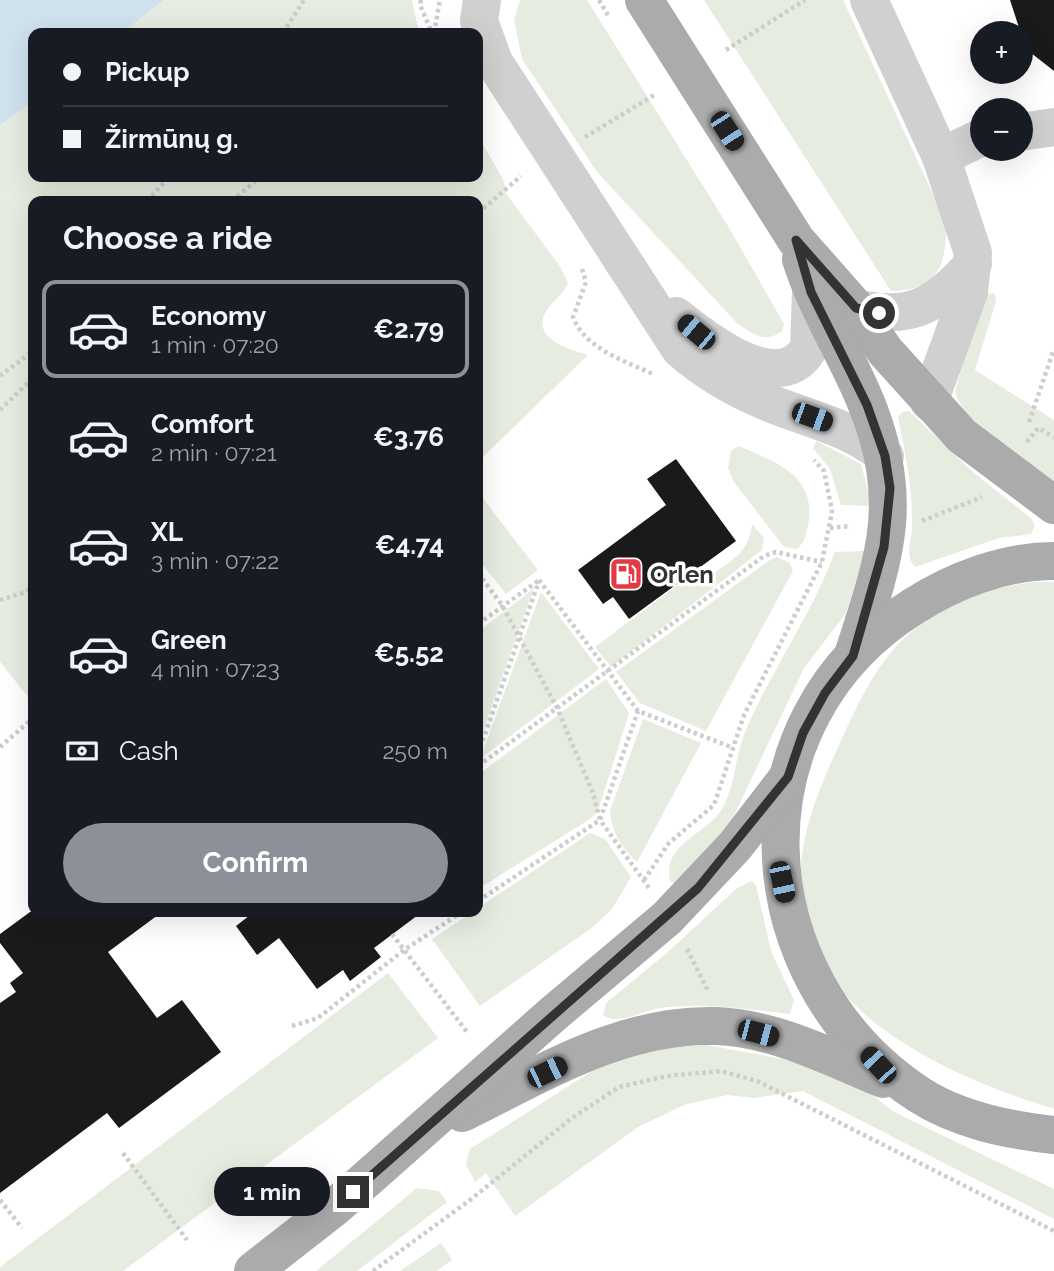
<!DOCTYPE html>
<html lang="en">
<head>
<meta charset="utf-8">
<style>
	body { margin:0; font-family:Raleway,sans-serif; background:#20242c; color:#f1f3f6; height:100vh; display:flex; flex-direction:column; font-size:26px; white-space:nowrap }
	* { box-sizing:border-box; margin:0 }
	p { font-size:23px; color:#9ea1a6 }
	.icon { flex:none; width:38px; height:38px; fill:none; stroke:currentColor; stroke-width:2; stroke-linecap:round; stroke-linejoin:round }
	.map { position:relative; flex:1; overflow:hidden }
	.details { position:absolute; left:28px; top:196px; width:455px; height:721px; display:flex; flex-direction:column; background:#171b24; border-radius:14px; box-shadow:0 7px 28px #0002 }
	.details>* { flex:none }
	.banner { position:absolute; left:28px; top:28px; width:455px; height:154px; border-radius:14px; box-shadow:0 7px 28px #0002; display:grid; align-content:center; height:154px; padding:0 35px; background:#171b24 }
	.tools { position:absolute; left:970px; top:21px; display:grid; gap:14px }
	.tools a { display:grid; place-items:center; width:63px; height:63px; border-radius:50%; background:#171b24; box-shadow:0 7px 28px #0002; font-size:35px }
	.end { position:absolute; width:32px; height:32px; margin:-16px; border:9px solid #333; background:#fff; box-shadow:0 0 0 4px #fff }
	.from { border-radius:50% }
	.bubble { position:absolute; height:49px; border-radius:24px; background:#171b24; box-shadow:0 7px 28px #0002; font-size:23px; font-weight:700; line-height:49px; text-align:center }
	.car { position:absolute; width:21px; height:42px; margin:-21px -10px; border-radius:9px; box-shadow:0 0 5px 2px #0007; background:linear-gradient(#222 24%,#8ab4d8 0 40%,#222 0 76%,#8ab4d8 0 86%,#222 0) }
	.banner b { display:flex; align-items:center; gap:24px; height:66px; font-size:26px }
	.banner b+b { border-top:2px solid #363941 }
	.banner i { width:18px; height:18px; background:#f1f3f6 }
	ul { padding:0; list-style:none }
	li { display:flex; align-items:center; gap:21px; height:98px; margin:0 14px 10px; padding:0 21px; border:4px solid transparent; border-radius:14px }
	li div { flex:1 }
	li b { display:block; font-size:26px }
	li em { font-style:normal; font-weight:700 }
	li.current { border-color:#8c9099 }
	li>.icon { width:63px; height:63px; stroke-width:1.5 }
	h2 { padding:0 35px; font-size:32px; line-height:84px }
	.pay { display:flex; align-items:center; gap:18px; height:77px; padding:0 35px; font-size:26px }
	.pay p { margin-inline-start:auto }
	.cta { display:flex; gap:14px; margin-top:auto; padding:14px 35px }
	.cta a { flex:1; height:80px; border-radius:42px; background:#8c9099; color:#fff; font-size:28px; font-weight:700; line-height:80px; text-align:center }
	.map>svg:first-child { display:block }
	.green { fill:#e6ecdf }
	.water { fill:#cfe2ee }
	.building { fill:#1a1a1a }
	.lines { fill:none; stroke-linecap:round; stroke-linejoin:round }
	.path { stroke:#cdcdcd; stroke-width:4.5; stroke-dasharray:3.5 3.5; stroke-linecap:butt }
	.minor { stroke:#d0d0d0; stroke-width:38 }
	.major { stroke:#ababab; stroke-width:38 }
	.route { stroke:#333; stroke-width:9 }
	.labels { text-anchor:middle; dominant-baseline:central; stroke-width:7; stroke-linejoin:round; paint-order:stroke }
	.poi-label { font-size:24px; font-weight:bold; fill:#333; stroke:#fff; text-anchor:start }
</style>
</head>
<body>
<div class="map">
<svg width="1054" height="1271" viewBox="0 0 1054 1271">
	<rect width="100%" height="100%" fill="#fff"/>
	<g class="green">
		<path d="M164,0h248l7,33h-297z"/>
		<path d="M520,0h67l141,226 56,98 -2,7c-17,13 -30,3 -45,-8l-140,-151 -75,-113 -8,-39z"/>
		<path d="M704,0h139l103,222c1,43 -8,69 -55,69z"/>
		<path d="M33,102v75h445v-41l25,43 4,16 52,70 9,18c-5,11 -14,17 -21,27 -18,28 21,39 41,45l-110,107v-261h-445v502l-33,-41v-537z"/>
		<path d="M995,293l1,8 -21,69 79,50v61c-33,-24 -85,-48 -99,-89l26,-97z"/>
		<path d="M909,411l66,63 56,44 4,8 -4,8 -32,4 -84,29c-11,-12 -3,-27 -3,-41 1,-38 -7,-73 -14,-109l4,-5z"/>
		<path d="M816,441l45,23 11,42 -31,-1 -11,-36 -17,-21z"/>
		<path d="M739,446c34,15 75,28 70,73 -2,12 -3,22 -12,30l-13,-2 -50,-65 -6,-14 3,-17z"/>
		<path d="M478,492l60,78 -32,24 -28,-35z"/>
		<path d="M752,524l12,14 -2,12 -151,117 -16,-20 95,-71 19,1c22,-17 40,-23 43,-53z"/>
		<path d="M867,551l-21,62 -42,55 -76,160 -49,58 -9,-5c-8,-39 38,-46 53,-74 13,-24 12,-53 23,-77 26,-61 66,-116 89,-178z"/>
		<path d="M777,557l13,6 3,8 -87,160 -66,-28 -24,-31 154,-112z"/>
		<path d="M1035,582h19v527c-75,-23 -191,-70 -228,-143 -5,-9 -7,-20 -10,-30 -4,-11 -9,-23 -12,-35 -13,-55 18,-118 40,-167 19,-41 38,-80 74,-108 33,-27 75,-39 117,-44z"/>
		<path d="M534,588l-56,157v-113z"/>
		<path d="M541,592l58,77 -119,90z"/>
		<path d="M606,679l23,34 -31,98 -8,8 -112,70v-114z"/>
		<path d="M643,719l58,24 -64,119c-15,-14 -26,-30 -27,-51z"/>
		<path d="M590,833l15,6 26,38 -19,32 -19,18 -113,79 -48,-67 41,-27h5v-4z"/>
		<path d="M752,881l4,4 15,66 23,49 -4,14c-43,-5 -86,-12 -130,-6 -16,2 -42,18 -57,7l3,-12 63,-52 68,-63z"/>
		<path d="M388,973l50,65 -315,233h-123v-4z"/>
		<path d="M707,1045l113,21 46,24 28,22 160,77v30l-251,-128 -49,7 -27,-3 -43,10 -46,22 -123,89 -29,-43 -11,9 -9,-18 4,-15 138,-88 46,-12z"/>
		<path d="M417,1188l22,3 8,11 -90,69h-41z"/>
		<path d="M441,1243l11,17 -16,11h-36z"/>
	</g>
	<path class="water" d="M0,0h164l-42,33h-89v69l-33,23z"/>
	<g class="building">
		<path d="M1010,0h44v71l-28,-22z"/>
		<path d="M676,459l60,82 -107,78 -16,-22 -10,7 -25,-34 88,-65 -19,-26z"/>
		<path d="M30,912h132l-54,40 49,66 25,-18 39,52 -102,76 -12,-15 -107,80v-190l16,-11 -6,-9 13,-10 -23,-30v-9z"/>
		<path d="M254,912h168l-48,36 7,9 -31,24 -7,-11 -26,19 -38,-51 -22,17 -21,-29z"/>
	</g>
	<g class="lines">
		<g class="path">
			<path d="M421,0l-1,5 12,28"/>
			<path d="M599,0l10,17"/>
			<path d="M283,33l21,-33"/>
			<path d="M434,33l6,-33"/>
			<path d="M726,50l79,-50"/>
			<path d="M585,137l71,-43"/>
			<path d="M147,201l22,-24"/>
			<path d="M232,201l28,-24"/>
			<path d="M478,213l43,-37"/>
			<path d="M582,269l4,13 -13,35c12,32 52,44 80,57"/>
			<path d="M0,376l33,-25"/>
			<path d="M0,410l33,-32"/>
			<path d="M1029,422l25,-73"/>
			<path d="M1027,442l11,-14 16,9"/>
			<path d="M922,521l60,-24"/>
			<path d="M830,528l21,-2"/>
			<path d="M478,573l24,32 55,103 36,85 7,27 49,68"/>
			<path d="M539,580l99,131 93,36"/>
			<path d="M0,600l26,-8 7,-6"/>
			<path d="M478,624l60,-43"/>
			<path d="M0,747l33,-29"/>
			<path d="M478,754l61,-173"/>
			<path d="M478,766l286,-210 12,-4 46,10"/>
			<path d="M644,880l25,-37 45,-38 30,-90 78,-153 10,-51 -8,-40 -10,-11"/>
			<path d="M478,901l122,-81 38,-109"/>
			<path d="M392,934l75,98"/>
			<path d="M687,949l21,42"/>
			<path d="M292,1026l26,-8 86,-68 58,-38"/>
			<path d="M123,1153l64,87"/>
			<path d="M0,1200l22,28"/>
			<path d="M373,1271l97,-71 102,-82 47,-31 48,-11 54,-5 36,10 297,150"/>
		</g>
		<g class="minor">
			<path d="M482,0l-3,21 15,41 186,287c32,28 68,47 108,61 36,13 66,21 97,46"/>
			<path d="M869,0l72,157 32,96 -4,39 -40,110"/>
			<path d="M1020,132l34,-5"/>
			<path d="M941,157l41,-20"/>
			<path d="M856,308c55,13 81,-3 117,-44"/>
			<path d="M676,316c30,24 104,83 133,32l2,-56"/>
		</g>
		<g class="major">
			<path d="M644,0l152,240 60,68 29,43 77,85 92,69"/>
			<path d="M801,259c16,51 46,96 66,146 39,98 17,155 -14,250"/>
			<path d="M1054,561c-49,0 -99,19 -140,45 -185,115 -172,371 4,488 40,26 89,36 136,41"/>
			<path d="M462,1113c80,-39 161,-90 254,-87 58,2 114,31 167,53"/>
			<path d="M253,1271l82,-64 218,-193 114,-96 68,-72 50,-65"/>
		</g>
	</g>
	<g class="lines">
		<path class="route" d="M353,1192l345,-304 90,-111 15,-44 22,-40 28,-37 31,-109 6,-59 -5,-32 -18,-51 -56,-113 -15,-52 60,68 23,5"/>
	</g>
	<defs>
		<symbol id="fuel-square" viewBox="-11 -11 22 22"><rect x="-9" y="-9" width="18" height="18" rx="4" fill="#e63946" stroke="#fff"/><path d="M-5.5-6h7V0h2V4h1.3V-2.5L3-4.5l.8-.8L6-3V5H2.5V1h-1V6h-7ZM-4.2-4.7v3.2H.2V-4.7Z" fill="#fff"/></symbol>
	</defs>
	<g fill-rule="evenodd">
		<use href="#fuel-square" x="607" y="555" width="38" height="38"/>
	</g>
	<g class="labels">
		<g class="poi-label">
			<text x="650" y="574">Orlen</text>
		</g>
	</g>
</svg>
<div class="tools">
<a>+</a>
<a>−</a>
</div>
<i class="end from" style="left:879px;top:313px"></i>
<i class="end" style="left:353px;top:1192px"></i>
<div class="bubble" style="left:214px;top:1167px;width:116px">1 min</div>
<i class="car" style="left:727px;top:131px;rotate:147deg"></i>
<i class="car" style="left:696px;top:332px;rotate:310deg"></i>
<i class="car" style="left:812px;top:417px;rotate:110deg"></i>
<i class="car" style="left:782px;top:882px;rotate:168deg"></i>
<i class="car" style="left:758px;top:1033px;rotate:105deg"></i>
<i class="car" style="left:878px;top:1065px;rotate:317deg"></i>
<i class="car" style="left:547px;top:1072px;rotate:64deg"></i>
<div class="banner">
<b><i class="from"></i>Pickup</b>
<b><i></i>Žirmūnų g.</b>
</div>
<section class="details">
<h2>Choose a ride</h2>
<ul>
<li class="current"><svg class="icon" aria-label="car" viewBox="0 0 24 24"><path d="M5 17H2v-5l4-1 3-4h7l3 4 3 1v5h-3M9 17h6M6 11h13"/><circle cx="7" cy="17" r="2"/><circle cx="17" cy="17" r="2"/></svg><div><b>Economy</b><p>1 min · 07:20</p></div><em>€2.79</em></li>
<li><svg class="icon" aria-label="car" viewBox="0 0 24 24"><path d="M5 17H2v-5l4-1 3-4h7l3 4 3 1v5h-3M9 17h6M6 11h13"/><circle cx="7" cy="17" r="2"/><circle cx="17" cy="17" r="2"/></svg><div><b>Comfort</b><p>2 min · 07:21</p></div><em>€3.76</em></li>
<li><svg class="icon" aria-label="car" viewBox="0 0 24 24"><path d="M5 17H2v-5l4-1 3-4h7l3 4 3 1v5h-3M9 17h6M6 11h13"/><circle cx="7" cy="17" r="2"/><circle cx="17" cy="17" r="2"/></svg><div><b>XL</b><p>3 min · 07:22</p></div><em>€4.74</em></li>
<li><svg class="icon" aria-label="car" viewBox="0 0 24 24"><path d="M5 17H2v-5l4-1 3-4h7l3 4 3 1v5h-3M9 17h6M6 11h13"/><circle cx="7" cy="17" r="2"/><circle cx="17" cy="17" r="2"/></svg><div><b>Green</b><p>4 min · 07:23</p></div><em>€5.52</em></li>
</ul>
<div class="pay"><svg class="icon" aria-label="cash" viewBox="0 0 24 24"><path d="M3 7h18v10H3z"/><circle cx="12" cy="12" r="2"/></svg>Cash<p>250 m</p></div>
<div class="cta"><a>Confirm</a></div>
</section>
</div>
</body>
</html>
